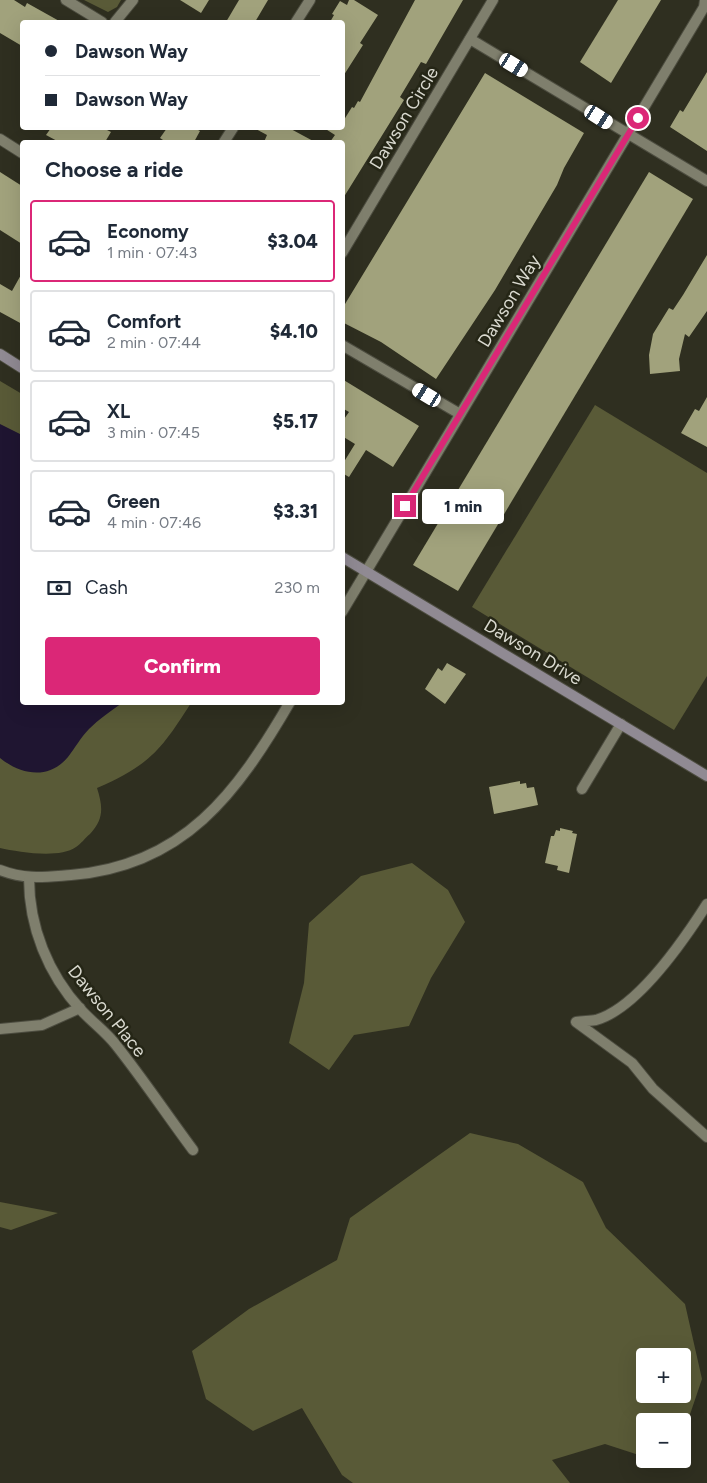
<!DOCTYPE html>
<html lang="en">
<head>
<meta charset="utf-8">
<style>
	body { margin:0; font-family:Figtree,sans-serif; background:#f2f2f3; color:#1f2937; height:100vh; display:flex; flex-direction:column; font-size:19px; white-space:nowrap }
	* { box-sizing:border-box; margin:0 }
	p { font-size:16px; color:#747a83 }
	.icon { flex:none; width:28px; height:28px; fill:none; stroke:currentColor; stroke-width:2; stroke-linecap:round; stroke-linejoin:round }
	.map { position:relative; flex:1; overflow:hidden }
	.drawer { position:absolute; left:20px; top:140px; width:325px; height:565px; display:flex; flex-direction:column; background:#fff; border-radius:5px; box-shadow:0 5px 20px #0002 }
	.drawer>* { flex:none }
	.banner { position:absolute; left:20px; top:20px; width:325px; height:110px; border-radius:5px; box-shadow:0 5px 20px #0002; display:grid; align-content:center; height:110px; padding:0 25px; background:#fff }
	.controls { position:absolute; left:636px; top:1348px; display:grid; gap:10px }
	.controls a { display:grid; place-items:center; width:55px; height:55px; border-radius:5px; background:#fff; box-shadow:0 5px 20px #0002; font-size:25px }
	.end { position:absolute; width:22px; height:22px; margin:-11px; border:6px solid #db2777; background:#fff; box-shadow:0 0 0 2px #fff }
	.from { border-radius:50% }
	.bubble { position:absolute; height:35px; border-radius:5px; background:#fff; box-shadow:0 5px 20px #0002; font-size:16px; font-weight:800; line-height:35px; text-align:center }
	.car { position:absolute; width:15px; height:30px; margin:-15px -8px; border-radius:6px; box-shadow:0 0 4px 1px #0007; background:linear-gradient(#fff 24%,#345 0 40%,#fff 0 76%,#345 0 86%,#fff 0) }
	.banner b { display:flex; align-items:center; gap:18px; height:48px; font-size:19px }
	.banner b+b { border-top:1px solid #e0e1e3 }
	.banner i { width:12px; height:12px; background:#1f2937 }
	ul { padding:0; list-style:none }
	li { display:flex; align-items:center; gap:15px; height:82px; margin:0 10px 8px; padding:0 15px; border:2px solid #e0e1e3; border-radius:5px }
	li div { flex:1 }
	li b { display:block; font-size:19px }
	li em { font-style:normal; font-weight:800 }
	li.selected { border-color:#db2777 }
	li>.icon { width:45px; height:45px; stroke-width:1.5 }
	h2 { padding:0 25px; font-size:22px; line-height:60px }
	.pay { display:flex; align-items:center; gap:12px; height:55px; padding:0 25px; font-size:19px }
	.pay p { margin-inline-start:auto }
	.button { display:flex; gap:10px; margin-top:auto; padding:10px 25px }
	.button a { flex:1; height:58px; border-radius:5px; background:#db2777; color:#fff; font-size:20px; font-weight:800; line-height:58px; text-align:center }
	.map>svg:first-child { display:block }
	.green { fill:#595a37; fill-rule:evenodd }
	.water { fill:#1f1531 }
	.building { fill:#a1a27c }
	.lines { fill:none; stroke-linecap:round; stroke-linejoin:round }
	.street-casing { stroke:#4d4d40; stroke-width:12 }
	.secondary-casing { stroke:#4d4d40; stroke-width:12 }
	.street { stroke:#7f7f6d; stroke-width:10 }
	.secondary { stroke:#908a93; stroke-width:10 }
	.route { stroke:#db2777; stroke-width:6 }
	.labels { text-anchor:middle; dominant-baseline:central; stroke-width:5; stroke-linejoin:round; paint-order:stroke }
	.street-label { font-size:18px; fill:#d9d9cf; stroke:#252616 }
</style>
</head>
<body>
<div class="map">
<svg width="707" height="1483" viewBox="0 0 707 1483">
	<rect width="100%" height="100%" fill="#2f2f20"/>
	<g class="green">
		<path d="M84,0h37l-4,7 -9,5z"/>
		<path d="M0,381l22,13v308l169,1c-30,47 -41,62 -94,85 6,19 7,31 -7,46 -5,4 -9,10 -14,13 -17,12 -57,5 -76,1z"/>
		<path d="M595,405l112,68v203l-33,54 -202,-123z"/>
		<path d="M412,863l36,27 17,32 -34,56 -22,48 -55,9 -25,35 -40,-27 15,-60 5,-60 52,-47z"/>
		<path d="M470,1133l48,11 65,38 23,46 79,76 17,75 -19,56 -1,-14h-37v36l-40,-13 -53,16 18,23h-217l-11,-8 -40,-67 -49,23 -47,-32 -14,-48 57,-42 88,-49 13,-42zM682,1356v38h-37v-38z"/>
		<path d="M0,1202l58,11 -47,17 -11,-3z"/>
	</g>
	<path class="water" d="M0,424l22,11v267l100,1c-11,8 -23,16 -33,26 -8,8 -14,19 -21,28 -19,23 -47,18 -68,1z"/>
	<g class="building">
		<path d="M0,0h14l11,7 2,-4 34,19h-39v24l-22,-13z"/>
		<path d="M180,0h29l-8,13z"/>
		<path d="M239,0h29l-13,22h-29z"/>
		<path d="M349,0h5l24,15 -18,28 3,2 -21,33v-56h-12l4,-7 -2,-1 8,-13 7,4z"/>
		<path d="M415,0h48l-37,64 -5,-2 -21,35 4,3 -62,100v-58h-12l5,-7 -11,-7h18v-5l10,-16 2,1 4,-7 2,1z"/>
		<path d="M618,0h43l-50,83 -31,-21z"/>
		<path d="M707,72v79l-37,-24 10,-17 3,2z"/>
		<path d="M485,73l99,60 -20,35 -7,17 -62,105 -59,89 -55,-37 -39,-20v-13z"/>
		<path d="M51,128h52l8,4 -6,10h-46l-13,-7z"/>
		<path d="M167,128h27l6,3 -6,11h-28l-6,-4z"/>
		<path d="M254,128h35l26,14h-51l3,-7z"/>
		<path d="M0,172l22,14v58l-22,-14z"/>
		<path d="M649,172l44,27 -235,392 -45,-26z"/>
		<path d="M707,255v56l-18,26 -4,-3 -6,25 1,12 -30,3 -1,-19 4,-21 16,-26 4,2 10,-15z"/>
		<path d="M22,273v51l-22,-12v-28l12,7z"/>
		<path d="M342,379l77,47 -26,41 -27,-17 -17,27 -7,-4v-8l13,-21 -13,-8v-14l7,-10 -7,-4z"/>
		<path d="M707,397v50l-26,-14 14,-24 4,2z"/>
		<path d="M447,663l19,11 -21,30 -20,-15 13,-21 4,3z"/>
		<path d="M520,781v3l6,-1 1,5 7,-1 4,18 -44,9 -5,-27z"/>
		<path d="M560,828l13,3 -1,2 5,1 -8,39 -12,-3 1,-4 -13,-3 6,-27h3l2,-6 4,1z"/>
	</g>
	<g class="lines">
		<defs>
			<g id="street">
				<path d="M66,0l36,22"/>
				<path d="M115,22l18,-22"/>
				<path d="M296,22l14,-22"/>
				<path d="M470,39l237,142"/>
				<path d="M0,139l22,14"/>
				<path d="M224,142l9,-14"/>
				<path d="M342,253l151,-253"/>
				<path d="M342,345l118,69"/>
				<path d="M342,612l362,-605 1,-7"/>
				<path d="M582,789l39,-65"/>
				<path d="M0,870c26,10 44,7 71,5 113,-9 166,-82 219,-173"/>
				<path d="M29,878c0,49 19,96 52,132 11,12 25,22 35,35 27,34 51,70 77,105"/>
				<path d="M707,904c-23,36 -69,104 -111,116 -6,1 -13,1 -20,2l56,41 21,26 54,48"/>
				<path d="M0,1029l42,-4 38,-17"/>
			</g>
			<g id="secondary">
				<path d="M0,354l22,14"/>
				<path d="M342,557l365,219"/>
			</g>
		</defs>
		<use href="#street" class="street-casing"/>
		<use href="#secondary" class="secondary-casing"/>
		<use href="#street" class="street"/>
		<use href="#secondary" class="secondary"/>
	</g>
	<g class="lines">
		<path class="route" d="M405,506l233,-388"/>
	</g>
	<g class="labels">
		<g class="street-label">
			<text transform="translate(404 118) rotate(-59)">Dawson Circle</text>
			<text transform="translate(509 301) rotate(-59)">Dawson Way</text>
			<text transform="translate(533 652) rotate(31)">Dawson Drive</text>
			<text transform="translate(107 1011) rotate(51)">Dawson Place</text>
		</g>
	</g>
</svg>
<div class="controls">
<a>+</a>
<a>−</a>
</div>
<i class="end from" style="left:638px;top:118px"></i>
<i class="end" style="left:405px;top:506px"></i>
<div class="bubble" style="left:422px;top:489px;width:82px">1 min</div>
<i class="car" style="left:514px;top:65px;rotate:121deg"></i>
<i class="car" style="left:599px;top:117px;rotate:122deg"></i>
<i class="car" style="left:427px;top:395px;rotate:301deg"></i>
<div class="banner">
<b><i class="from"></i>Dawson Way</b>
<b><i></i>Dawson Way</b>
</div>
<section class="drawer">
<h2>Choose a ride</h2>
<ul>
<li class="selected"><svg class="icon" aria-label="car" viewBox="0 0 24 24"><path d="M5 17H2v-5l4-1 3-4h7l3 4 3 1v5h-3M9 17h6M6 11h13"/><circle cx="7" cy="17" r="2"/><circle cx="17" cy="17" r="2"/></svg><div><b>Economy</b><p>1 min · 07:43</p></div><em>$3.04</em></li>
<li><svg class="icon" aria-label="car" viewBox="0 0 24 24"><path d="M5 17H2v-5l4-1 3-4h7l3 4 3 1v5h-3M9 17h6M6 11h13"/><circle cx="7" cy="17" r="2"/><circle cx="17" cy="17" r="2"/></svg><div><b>Comfort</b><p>2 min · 07:44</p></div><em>$4.10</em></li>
<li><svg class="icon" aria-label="car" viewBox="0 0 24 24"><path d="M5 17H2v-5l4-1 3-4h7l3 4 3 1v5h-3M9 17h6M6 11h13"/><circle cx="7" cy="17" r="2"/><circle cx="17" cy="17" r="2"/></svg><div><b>XL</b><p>3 min · 07:45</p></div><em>$5.17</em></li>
<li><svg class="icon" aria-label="car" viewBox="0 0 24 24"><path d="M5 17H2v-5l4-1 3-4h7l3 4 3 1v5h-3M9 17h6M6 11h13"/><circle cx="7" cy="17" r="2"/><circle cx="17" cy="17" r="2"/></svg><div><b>Green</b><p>4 min · 07:46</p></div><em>$3.31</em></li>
</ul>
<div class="pay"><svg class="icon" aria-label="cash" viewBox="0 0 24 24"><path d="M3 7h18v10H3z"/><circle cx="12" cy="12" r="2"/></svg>Cash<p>230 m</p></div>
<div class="button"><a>Confirm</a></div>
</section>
</div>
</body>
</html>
